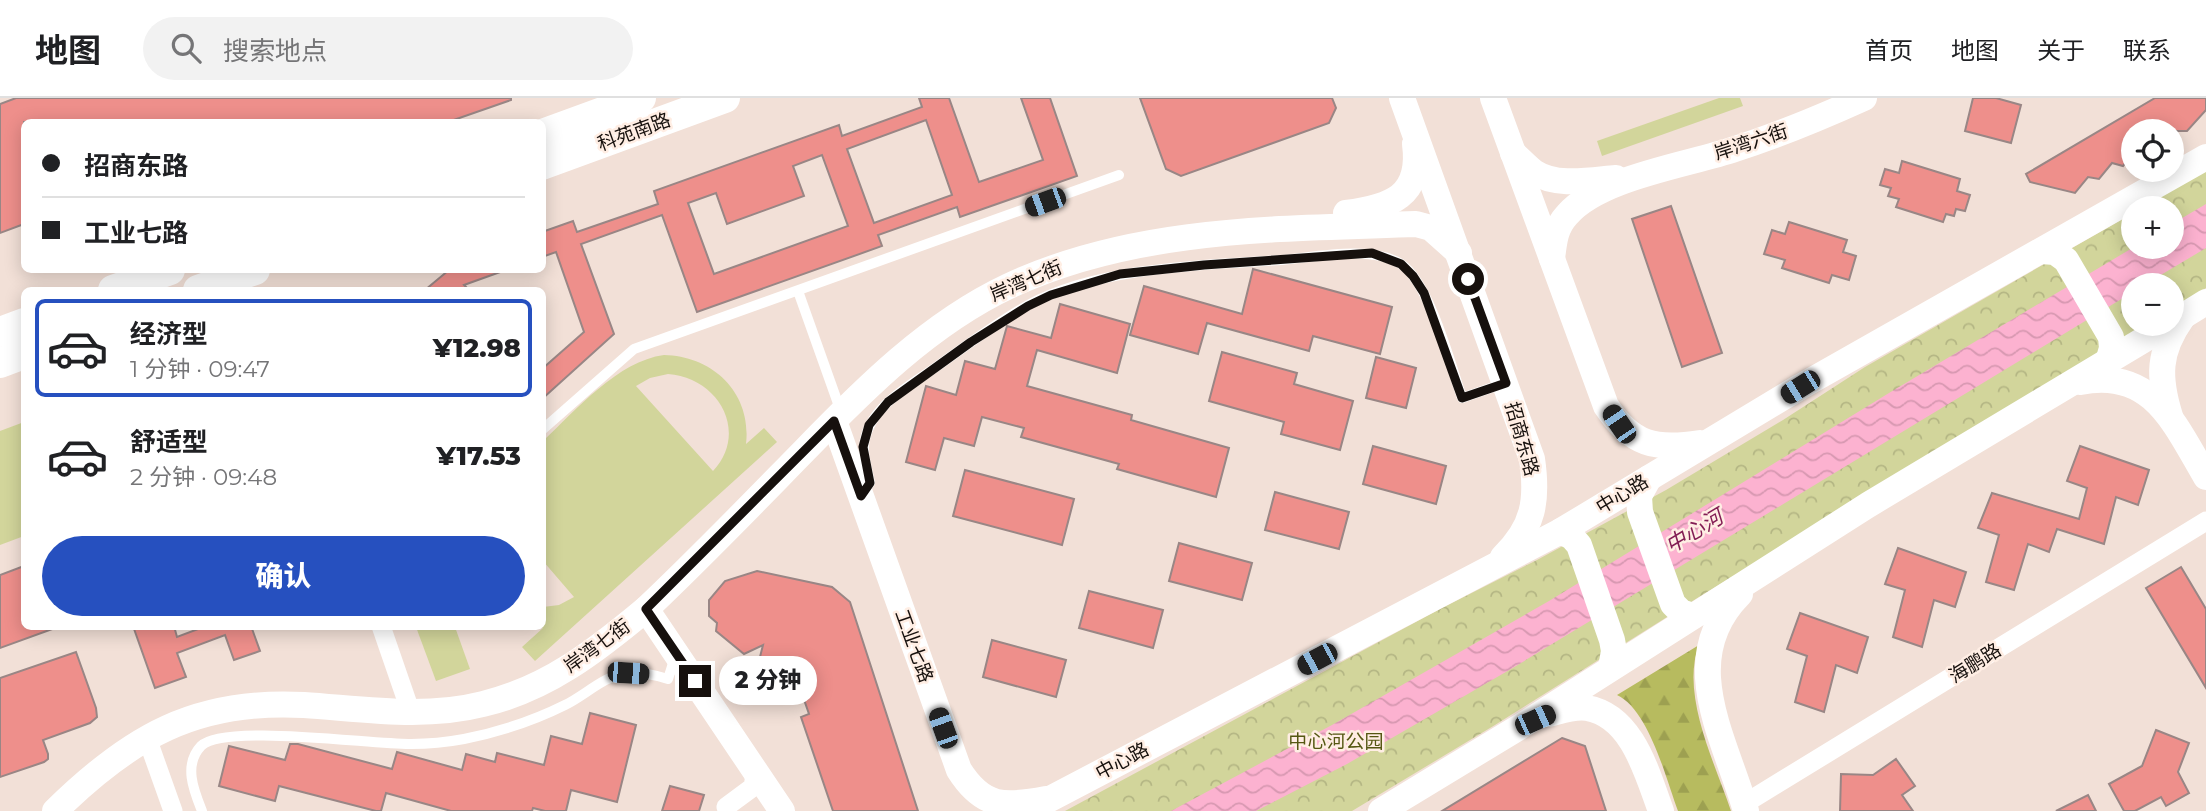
<!DOCTYPE html>
<html lang="zh">
<head>
<meta charset="utf-8">
<style>
	body { margin:0; font-family:Montserrat,"Noto Sans SC",sans-serif; background:#f2f2f2; color:#202124; height:100vh; display:flex; flex-direction:column; font-size:26px; white-space:nowrap }
	* { box-sizing:border-box; margin:0 }
	p { font-size:23px; color:#757577 }
	.icon { flex:none; width:38px; height:38px; fill:none; stroke:currentColor; stroke-width:2; stroke-linecap:round; stroke-linejoin:round }
	.map { position:relative; flex:1; overflow:hidden }
	.drawer { position:absolute; left:21px; top:189px; width:525px; height:343px; display:flex; flex-direction:column; background:#fff; border-radius:10px; box-shadow:0 4px 18px #0003 }
	.drawer>* { flex:none }
	.hud { position:absolute; left:21px; top:21px; width:525px; height:154px; border-radius:10px; box-shadow:0 4px 18px #0003; display:grid; align-content:center; height:154px; padding:0 21px; background:#fff }
	.tools { position:absolute; left:2121px; top:21px; display:grid; gap:14px }
	.tools a { display:grid; place-items:center; width:63px; height:63px; border-radius:50%; background:#fff; box-shadow:0 4px 18px #0003; font-size:35px }
	.end { position:absolute; width:32px; height:32px; margin:-16px; border:9px solid #16100d; background:#fff; box-shadow:0 0 0 4px #fff }
	.from { border-radius:50% }
	.bubble { position:absolute; height:49px; border-radius:24px; background:#fff; box-shadow:0 4px 18px #0003; font-size:23px; font-weight:800; line-height:49px; text-align:center }
	.car { position:absolute; width:21px; height:42px; margin:-21px -10px; border-radius:9px; box-shadow:0 0 5px 2px #0007; background:linear-gradient(#222 24%,#8ab4d8 0 40%,#222 0 76%,#8ab4d8 0 86%,#222 0) }
	.hud b { display:flex; align-items:center; gap:24px; height:66px; font-size:26px }
	.hud b+b { border-top:2px solid #e0e0e0 }
	.hud i { width:18px; height:18px; background:#202124 }
	ul { padding:12px 0 0; list-style:none }
	li { display:flex; align-items:center; gap:21px; height:98px; margin:0 14px 10px; padding:0 7px; border:4px solid transparent; border-radius:10px }
	li div { flex:1 }
	li b { display:block; font-size:26px }
	li em { font-style:normal; font-weight:800 }
	li.on { border-color:#2650bf }
	li>.icon { width:63px; height:63px; stroke-width:1.5 }
	.primary-button { display:flex; gap:14px; margin-top:auto; padding:14px 21px }
	.primary-button a { flex:1; height:80px; border-radius:42px; background:#2650bf; color:#fff; font-size:28px; font-weight:800; line-height:80px; text-align:center }
	header { display:flex; align-items:center; gap:42px; box-sizing:border-box; height:98px; padding:0 35px; background:#fff; border-bottom:2px solid #e0e0e0 }
	header strong { font-size:33px }
	nav { display:flex; gap:38px; margin-inline-start:auto; font-size:24px }
	.search { width:490px; height:63px; background:#f2f2f2; display:flex; align-items:center; gap:18px; box-sizing:border-box; padding:0 24px; border-radius:38px; color:#757577; font-size:26px }
	.map>svg:first-child { display:block }
	.forest { fill:url(#forest-firs) }
	.park { fill:url(#park-crowns) }
	.garden { fill:#d2d59b; fill-rule:evenodd }
	.water { fill:url(#water-waves) }
	.building { fill:#ee8f8b; stroke:#998685; stroke-width:2; fill-rule:evenodd }
	.lines { fill:none; stroke-linecap:round; stroke-linejoin:round }
	.lane { stroke:#fff; stroke-width:10 }
	.street { stroke:#fff; stroke-width:19 }
	.secondary { stroke:#fff; stroke-width:26 }
	.primary { stroke:#fff; stroke-width:30 }
	.route { stroke:#16100d; stroke-width:9 }
	.labels { text-anchor:middle; dominant-baseline:central; stroke-width:5; stroke-linejoin:round; paint-order:stroke }
	.street-label { font-size:19px; fill:#16100d; stroke:#ffeee4 }
	.park-label { font-size:19px; fill:#555712; stroke:#ffeee4 }
	.water-label { font-size:21px; font-style:italic; fill:#831d54; stroke:#ffeee4 }
</style>
</head>
<body>
<header>
<strong>地图</strong>
<div class="search"><svg class="icon" aria-label="search" viewBox="0 0 24 24"><circle cx="10" cy="10" r="6"/><path d="M15 15l6 6"/></svg>搜索地点</div>
<nav><a>首页</a><a>地图</a><a>关于</a><a>联系</a></nav>
</header>
<div class="map">
<svg width="2206" height="713" viewBox="0 0 2206 713">
	<defs>
		<pattern id="forest-firs" width="22" height="20" patternUnits="userSpaceOnUse" patternTransform="scale(1.75)"><rect width="22" height="20" fill="#b7bb5f"/><path d="M5 1l3.5 6h-7zM16 11l3.5 6h-7z" fill="#9da051"/></pattern>
		<pattern id="park-crowns" width="20" height="18" patternUnits="userSpaceOnUse" patternTransform="scale(1.75)"><rect width="20" height="18" fill="#d2d59b"/><path d="M2 6a3 3 0 1 1 6 0M12 15a3 3 0 1 1 6 0" fill="none" stroke="#b4b684"/></pattern>
		<pattern id="water-waves" width="16" height="10" patternUnits="userSpaceOnUse" patternTransform="scale(1.75)"><rect width="16" height="10" fill="#fcb2d0"/><path d="M0 5q4-4 8 0t8 0" fill="none" stroke="#d798b1"/></pattern>
	</defs>
	<rect width="100%" height="100%" fill="#f2e0d7"/>
	<path class="forest" d="M1699,547c-19,49 16,118 32,166h-53c-12,-32 -29,-101 -61,-116z"/>
	<path class="park" d="M2206,72v118l-34,21v-24h-39v39h14l-448,273 -204,128 -143,86h-287l375,-202 97,-49 129,-70 117,-70 82,-53 268,-154v34h39v-39h-31z"/>
	<g class="garden">
		<path d="M1719,0h21l3,8 -141,50 -5,-15z"/>
		<path d="M664,257c49,1 88,38 82,89l18,-16 13,14 -242,219 -13,-14 21,-19 -7,-1 6,-1 1,-19 16,-2 15,-8 -31,-36v-120c33,-31 75,-80 121,-86zM668,276c49,3 82,57 45,97l-77,-85 14,-8z"/>
		<path d="M24,324v114l-24,9v-114z"/>
		<path d="M416,529h39l15,42 -34,12z"/>
	</g>
	<path class="water" d="M2206,106v44l-62,37h-11v7l-622,377 -164,95 -91,47h-85l161,-86 217,-124 340,-208 245,-146h38v-23z"/>
	<g class="building">
		<path d="M16,0h495v2l-63,22h-424v102l-24,9v-129z"/>
		<path d="M919,0h30l30,84 64,-22 -22,-62h29l27,78 -117,41 -3,-10 -79,28 4,11 -185,66 -35,-97 -81,29 33,90 -72,65v-30l42,-37 -28,-80 -14,5v-25l31,-11 4,11 81,-28 -4,-13 185,-66 3,11 80,-29zM926,22l26,75 -78,28 -27,-74zM822,57l26,71 -134,48 -26,-71 28,-10 11,31 77,-28 -11,-30z"/>
		<path d="M1140,0h192l4,10 -7,15 -148,53 -15,-7z"/>
		<path d="M1973,0h23l25,7 -10,38 -46,-12z"/>
		<path d="M2155,0h51v12l-19,21h-54v22l-10,13 -11,-3 -13,16 -11,-2 -13,16 -45,-11 -4,-8z"/>
		<path d="M1902,63l58,18 -3,12 13,4 -5,16 -9,-2 -2,7 -8,-2 -3,8 -47,-15 3,-8 -11,-3 3,-8 -11,-3 5,-16 14,4z"/>
		<path d="M1671,108l51,147 -40,14 -50,-148z"/>
		<path d="M1789,124l58,18 -4,12 13,4 -7,24 -17,-5 -3,8 -47,-15 3,-8 -21,-6 8,-24 13,4z"/>
		<path d="M1253,171l139,38 -12,47 -67,-18 -4,15 -102,-28 -9,31 -68,-19 14,-49 98,28z"/>
		<path d="M449,172h54v1l-39,14 5,5h-44z"/>
		<path d="M1060,206l70,20 -13,49 -80,-23 -10,36 105,29 -1,5 98,28 -13,49 -99,-28 2,-5 -98,-27 3,-9 -42,-11 -8,29 -30,-8 -9,32 -29,-8 20,-76 30,9 9,-34 30,8 12,-43 44,12z"/>
		<path d="M1222,254l75,21 -3,11 59,17 -13,49 -59,-16 3,-12 -75,-21z"/>
		<path d="M1376,259l40,11 -10,40 -40,-10z"/>
		<path d="M1373,348l73,20 -10,38 -73,-20z"/>
		<path d="M2080,348l69,24 -11,35 -22,-8 -12,47 -47,-15 -8,23 -21,-8 -14,46 -28,-8 13,-47 -21,-7 14,-35 87,26 8,-31 -20,-7z"/>
		<path d="M965,372l109,29 -12,46 -109,-29z"/>
		<path d="M1275,394l74,20 -10,37 -74,-19z"/>
		<path d="M1179,445l73,20 -10,37 -73,-19z"/>
		<path d="M1898,450l68,24 -11,35 -21,-7 -12,47 -29,-10 12,-47 -20,-6z"/>
		<path d="M24,468v60l31,2 -55,20v-73z"/>
		<path d="M2181,469l25,42v79l-60,-100z"/>
		<path d="M757,473l75,16 18,15 68,209h-85l-32,-94 8,-3 -7,-20 -18,-10 -14,6 -15,-13 8,-32 -19,9 -28,-23 1,-8 -8,-7v-16l16,-19z"/>
		<path d="M1089,493l74,19 -10,38 -74,-20z"/>
		<path d="M1800,515l68,24 -11,36 -21,-8 -12,47 -29,-10 12,-46 -20,-7z"/>
		<path d="M133,528h41l3,11 29,-11h45l9,25 -26,9 -9,-25 -48,18 9,24 -31,11z"/>
		<path d="M992,542l74,20 -10,37 -73,-20z"/>
		<path d="M76,554l20,56 1,9 -7,6 -47,17 5,14v5l-4,3 -44,15v-99z"/>
		<path d="M590,615l46,12 -19,77 -46,-12 -5,21h-21l-12,-3 -1,3h-81l-65,-18 -5,18h-5l-97,-25 -4,15 -56,-15 10,-40 56,14 5,-16h8l94,25 5,-17 65,18 4,-16 29,8 2,-9 47,12 7,-29 31,8z"/>
		<path d="M2156,632l33,13 -11,29 11,21 -23,13 -5,-9 -26,14h-11l-15,-27 33,-18z"/>
		<path d="M1562,640l23,8 21,65h-164z"/>
		<path d="M1896,661l19,27 -13,9 11,16h-73l1,-37 32,1z"/>
		<path d="M670,688l34,9 -5,16h-37z"/>
		<path d="M2088,697l8,16h-40z"/>
	</g>
	<g class="lines">
		<g class="lane">
			<path d="M798,193l42,118"/>
			<path d="M542,332l92,-81 485,-174"/>
			<path d="M863,395l7,-10c-2,-12 -7,-26 -6,-37 3,-38 44,-59 72,-79 30,-21 60,-44 92,-62 71,-38 174,-40 254,-45 34,-3 89,-15 119,4 28,18 50,101 61,134l43,-15"/>
			<path d="M202,713c-8,-20 -19,-46 -1,-65 22,-23 174,-1 210,-2 17,0 37,-2 53,-5 35,-7 69,-18 101,-34 19,-9 39,-29 61,-32 14,-1 29,2 42,6l7,-22"/>
		</g>
		<g class="street">
			<path d="M381,528l30,87"/>
			<path d="M147,640l26,73"/>
			<path d="M1744,706l462,-283"/>
			<path d="M726,709l27,-20 3,-18"/>
		</g>
		<g class="secondary">
			<path d="M1402,0l130,361c6,41 2,68 -29,98"/>
			<path d="M1493,0l113,308c26,39 49,44 94,37"/>
			<path d="M1513,55c7,6 14,14 21,19 22,15 57,8 82,6"/>
			<path d="M1346,115c44,-6 76,-16 69,-69"/>
			<path d="M2041,153l14,1 11,8 45,77 1,11 -4,14"/>
			<path d="M1552,161c2,-17 3,-31 15,-44 33,-38 121,-50 168,-66 44,-14 87,-32 129,-51"/>
			<path d="M2172,225l34,-21"/>
			<path d="M2080,284c73,-15 95,43 126,95"/>
			<path d="M2170,318c-12,-39 -12,-64 12,-98"/>
			<path d="M834,323l125,349c24,38 46,37 87,29"/>
			<path d="M1649,380l-10,18 1,16 33,92 8,8 12,4"/>
			<path d="M1561,433l11,6 7,8 33,95 2,11 -3,17"/>
			<path d="M1740,496c-65,65 -15,144 6,217"/>
			<path d="M646,511l136,202"/>
			<path d="M1549,616c12,-3 25,-8 38,-6 46,8 60,66 74,103"/>
			<path d="M55,713c75,-74 141,-112 249,-106 60,4 120,14 179,-1 64,-15 114,-54 163,-95 54,-51 106,-105 158,-158 60,-62 126,-128 205,-165 126,-59 271,-57 407,-62l15,4 28,25"/>
			<path d="M1027,713l534,-280 239,-144 406,-230"/>
			<path d="M1381,713l140,-85 347,-221 302,-181"/>
		</g>
		<g class="primary">
			<path d="M542,36l99,-36"/>
			<path d="M542,67l183,-67"/>
			<path d="M113,192l57,-20"/>
			<path d="M198,192l57,-20"/>
			<path d="M0,234l24,-9"/>
			<path d="M0,265l24,-9"/>
		</g>
	</g>
	<g class="lines">
		<path class="route" d="M695,583l-49,-72 188,-188 27,75 9,-13 -7,-36 6,-22 19,-23 83,-60 57,-36 23,-11 69,-21 84,-9 168,-12 29,11 12,12 11,17 38,105 44,-15 -38,-104"/>
	</g>
	<g class="labels">
		<g class="street-label">
			<text transform="translate(634 34) rotate(-20)">科苑南路</text>
			<text transform="translate(1751 44) rotate(-18)">岸湾六街</text>
			<text transform="translate(1026 183) rotate(-23)">岸湾七街</text>
			<text transform="translate(1522 341) rotate(74)">招商东路</text>
			<text transform="translate(1622 396) rotate(-31)">中心路</text>
			<text transform="translate(597 548) rotate(-36)">岸湾七街</text>
			<text transform="translate(914 548) rotate(70)">工业七路</text>
			<text transform="translate(1975 565) rotate(-32)">海鹏路</text>
			<text transform="translate(1122 663) rotate(-28)">中心路</text>
		</g>
		<g class="park-label">
			<text x="1336" y="643">中心河公园</text>
		</g>
		<g class="water-label">
			<text transform="translate(1694 433) rotate(-31)">中心河</text>
		</g>
	</g>
</svg>
<div class="tools">
<a><svg class="icon" aria-label="locate" viewBox="0 0 24 24"><circle cx="12" cy="12" r="6"/><path d="M12 2v4M12 18v4M2 12h4M18 12h4"/></svg></a>
<a>+</a>
<a>−</a>
</div>
<i class="end from" style="left:1468px;top:181px"></i>
<i class="end" style="left:695px;top:583px"></i>
<div class="bubble" style="left:719px;top:558px;width:98px">2 分钟</div>
<i class="car" style="left:1045px;top:104px;rotate:250deg"></i>
<i class="car" style="left:1800px;top:289px;rotate:238deg"></i>
<i class="car" style="left:1619px;top:326px;rotate:326deg"></i>
<i class="car" style="left:1317px;top:561px;rotate:242deg"></i>
<i class="car" style="left:628px;top:575px;rotate:94deg"></i>
<i class="car" style="left:1535px;top:622px;rotate:66deg"></i>
<i class="car" style="left:943px;top:630px;rotate:340deg"></i>
<div class="hud">
<b><i class="from"></i>招商东路</b>
<b><i></i>工业七路</b>
</div>
<section class="drawer">
<ul>
<li class="on"><svg class="icon" aria-label="car" viewBox="0 0 24 24"><path d="M5 17H2v-5l4-1 3-4h7l3 4 3 1v5h-3M9 17h6M6 11h13"/><circle cx="7" cy="17" r="2"/><circle cx="17" cy="17" r="2"/></svg><div><b>经济型</b><p>1 分钟 · 09:47</p></div><em>¥12.98</em></li>
<li><svg class="icon" aria-label="car" viewBox="0 0 24 24"><path d="M5 17H2v-5l4-1 3-4h7l3 4 3 1v5h-3M9 17h6M6 11h13"/><circle cx="7" cy="17" r="2"/><circle cx="17" cy="17" r="2"/></svg><div><b>舒适型</b><p>2 分钟 · 09:48</p></div><em>¥17.53</em></li>
</ul>
<div class="primary-button"><a>确认</a></div>
</section>
</div>
</body>
</html>
